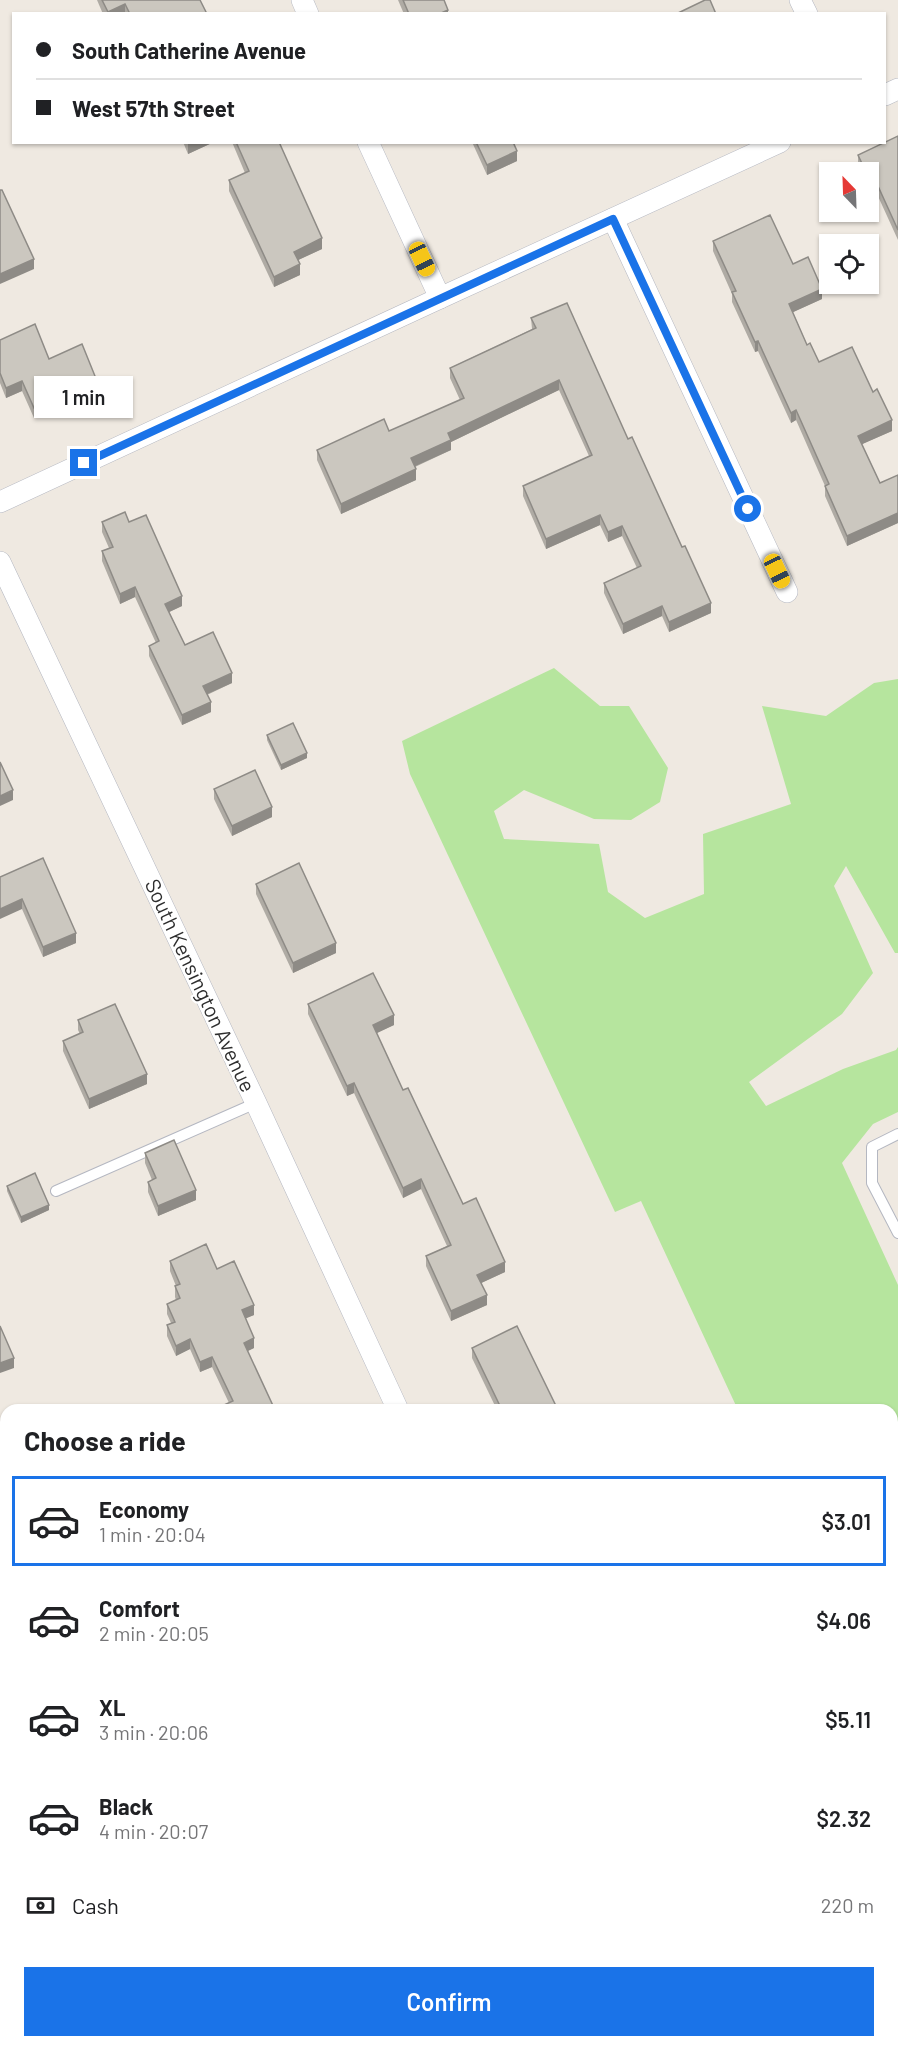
<!DOCTYPE html>
<html lang="en">
<head>
<meta charset="utf-8">
<style>
	body { margin:0; font-family:Barlow,sans-serif; background:#f2f2f2; color:#202124; height:100vh; display:flex; flex-direction:column; font-size:22px; white-space:nowrap }
	* { box-sizing:border-box; margin:0 }
	p { font-size:20px; color:#757577 }
	.icon { flex:none; width:33px; height:33px; fill:none; stroke:currentColor; stroke-width:2; stroke-linecap:round; stroke-linejoin:round }
	.map { position:relative; flex:1; overflow:hidden }
	.side { position:absolute; left:0px; top:1404px; width:898px; height:644px; display:flex; flex-direction:column; background:#fff; border-radius:18px 18px 0 0; box-shadow:0 2px 4px #0004 }
	.side>* { flex:none }
	.top-card { position:absolute; left:12px; top:12px; width:874px; height:132px; border-radius:0px; box-shadow:0 2px 4px #0004; display:grid; align-content:center; height:132px; padding:0 24px; background:#fff }
	.needle { width:39px; rotate:337deg }
	.controls { position:absolute; left:819px; top:162px; display:grid; gap:12px }
	.controls a { display:grid; place-items:center; width:60px; height:60px; border-radius:0px; background:#fff; box-shadow:0 2px 4px #0004; font-size:30px }
	.end { position:absolute; width:27px; height:27px; margin:-14px; border:8px solid #1a73e8; background:#fff; box-shadow:0 0 0 3px #fff }
	.from { border-radius:50% }
	.bubble { position:absolute; height:42px; border-radius:0px; background:#fff; box-shadow:0 2px 4px #0004; font-size:20px; font-weight:600; line-height:42px; text-align:center }
	.car { position:absolute; width:18px; height:36px; margin:-18px -9px; border-radius:8px; box-shadow:0 0 4px 2px #0007; background:linear-gradient(#f5c518 24%,#345 0 40%,#f5c518 0 76%,#345 0 86%,#f5c518 0) }
	.top-card b { display:flex; align-items:center; gap:21px; height:57px; font-size:22px }
	.top-card b+b { border-top:2px solid #e0e0e0 }
	.top-card i { width:15px; height:15px; background:#202124 }
	ul { padding:0; list-style:none }
	li { display:flex; align-items:center; gap:18px; height:90px; margin:0 12px 9px; padding:0 12px; border:3px solid transparent; border-radius:0px }
	li div { flex:1 }
	li b { display:block; font-size:22px }
	li em { font-style:normal; font-weight:600 }
	li.active { border-color:#1a73e8 }
	li>.icon { width:54px; height:54px; stroke-width:1.5 }
	h2 { padding:0 24px; font-size:27px; line-height:72px }
	.pay { display:flex; align-items:center; gap:15px; height:66px; padding:0 24px; font-size:22px }
	.pay p { margin-inline-start:auto }
	.cta { display:flex; gap:12px; margin-top:auto; padding:12px 24px }
	.cta a { flex:1; height:69px; border-radius:0px; background:#1a73e8; color:#fff; font-size:24px; font-weight:600; line-height:69px; text-align:center }
	.map>svg:first-child { display:block }
	.green { fill:#b6e59e }
	.lines { fill:none; stroke-linecap:round; stroke-linejoin:round }
	.lane-casing { stroke:#b4b7c1; stroke-width:12 }
	.street-casing { stroke:#b4b7c1; stroke-width:22 }
	.lane { stroke:#fff; stroke-width:10 }
	.street { stroke:#fff; stroke-width:21 }
	.wall { fill:#afaba4 }
	.shaded-wall { fill:#8e8b86 }
	.building { fill:#cbc7bf; stroke:#8e8b86; stroke-width:1.5 }
	.route { stroke:#1a73e8; stroke-width:8 }
	.labels { text-anchor:middle; dominant-baseline:central; stroke-width:4.5; stroke-linejoin:round; paint-order:stroke }
	.street-label { font-size:21px; fill:#2e2e2e; stroke:#fff }
</style>
</head>
<body>
<div class="map">
<svg width="898" height="2047" viewBox="0 0 898 2047">
	<rect width="100%" height="100%" fill="#efe9e1"/>
	<g class="green">
		<path d="M554,668l46,38h29l39,62 -8,34 -29,18 -37,-1 -70,-29 -30,21 10,28 95,5 9,48 37,26 59,-24 -1,-60 88,-30 -29,-98 64,10 48,-33 24,-4v274h-3l-49,-87 -12,20 39,87 -31,41 -93,68 17,24 77,-37 53,-19 2,-3v65l-25,12 -31,39 56,122v466l-6,-12v-329h-154l-97,-209 -26,11 -205,-438 -8,-33z"/>
		<path d="M898,1888v75l-5,2v-76z"/>
	</g>
	<g class="lines">
		<defs>
			<g id="lane">
				<path d="M898,1134l-26,13v36l26,50"/>
				<path d="M56,1191l200,-88"/>
			</g>
			<g id="street">
				<path d="M302,0l6,14"/>
				<path d="M800,0l7,14"/>
				<path d="M885,95l13,-6"/>
				<path d="M368,142l72,156"/>
				<path d="M613,219l174,373"/>
				<path d="M0,502l440,-204 340,-156"/>
				<path d="M0,562l256,541 142,307"/>
				<path d="M691,2042l2,5"/>
				<path d="M143,2047l2,-5"/>
				<path d="M635,2047l12,-5"/>
			</g>
		</defs>
		<use href="#lane" class="lane-casing"/>
		<use href="#street" class="street-casing"/>
		<use href="#lane" class="lane"/>
		<use href="#street" class="street"/>
	</g>
	<g class="wall">
		<path d="M97,0h103l7,14h-104z"/>
		<path d="M398,0h46l4,14h-44z"/>
		<path d="M898,136v104l-21,-46 -5,2 -4,-9v-15h-6l-4,-7v-10z"/>
		<path d="M183,142h31l-26,12z"/>
		<path d="M232,142h47l43,107 -24,11 2,15 -26,12 -45,-96v-11l16,-7z"/>
		<path d="M472,142h41l4,19 -30,14z"/>
		<path d="M713,241l80,23 29,35 -29,13 14,33 12,17 54,30 19,39 -30,13 18,39 18,-8v48l-51,23 -22,-50v-10l-29,-66 -5,3 -33,-72 -3,1 -23,-50v-8l-19,-43z"/>
		<path d="M531,318l97,121 83,174 -42,19 -7,-16 -39,18 -19,-41v-10l33,-15 -15,-32 -14,6 -8,-17 -54,24 -23,-53v-10l66,-30 -30,-66 -108,52v8l-36,17 1,13 -75,34 -24,-54v-10l72,-19 71,-31 -10,-22v-10l82,-39z"/>
		<path d="M0,340l49,19 48,32 -63,27 -12,-27 -16,7 -6,-15z"/>
		<path d="M102,522h27l53,84 -13,6 16,33 47,38 -25,12 4,17 -29,13 -33,-69v-10l7,-3 -21,-46 -15,7 -18,-43v-10l7,-3 -7,-16z"/>
		<path d="M267,735l40,23 -26,12 -14,-30z"/>
		<path d="M214,789l58,28 -40,19 -18,-37z"/>
		<path d="M0,877l76,66 -33,14 -21,-48z"/>
		<path d="M256,884l80,69 -43,20 -37,-79z"/>
		<path d="M308,1004l86,21 -18,8 27,57 60,114 42,68 -24,11 6,22 -36,16 -25,-55v-10l21,-10 -26,-57 -18,9 -49,-105 -7,3 -39,-82z"/>
		<path d="M78,1020l69,64 -58,25 -26,-58v-10l17,-7 -2,-4z"/>
		<path d="M145,1153l51,47 -38,16 -10,-24v-10l4,-2 -7,-17z"/>
		<path d="M7,1186l42,24 -28,13 -14,-32z"/>
		<path d="M170,1261l47,8 37,46 -8,3 8,30 -7,3 28,59 -46,-7 -17,-36 -12,5 -10,-23 -14,7 -9,-20v-11l4,-2 -4,-9v-10l9,-4 -1,-3v-11h1l-6,-15z"/>
		<path d="M472,1348l85,62h-60l-25,-52z"/>
		<path d="M0,1429h6v127l-6,-1z"/>
	</g>
	<g class="shaded-wall">
		<path d="M125,4v10h-17v-2z"/>
		<path d="M448,10v4h-9z"/>
		<path d="M190,142h24l-26,12v-11z"/>
		<path d="M517,151v10l-30,14v-10z"/>
		<path d="M877,184v10l-5,2v-10z"/>
		<path d="M322,238v11l-28,13v-10z"/>
		<path d="M34,259v10l-34,15v-10z"/>
		<path d="M300,264v11l-26,12v-10z"/>
		<path d="M822,289v10l-33,15v-10z"/>
		<path d="M758,341v10l-3,1v-10z"/>
		<path d="M559,380v10l-108,52v8l-40,18v-10l37,-25z"/>
		<path d="M22,381v10l-16,7v-10z"/>
		<path d="M97,381v10l-63,27v-10z"/>
		<path d="M796,410v10l-5,3v-10z"/>
		<path d="M892,420v11l-34,15v-10z"/>
		<path d="M416,469v11l-75,34v-10z"/>
		<path d="M898,513v10l-51,23v-10z"/>
		<path d="M600,515v10l-54,24v-10z"/>
		<path d="M622,526v10l-14,6v-10z"/>
		<path d="M135,587v10l-15,7v-10z"/>
		<path d="M182,596v10l-17,8v-10z"/>
		<path d="M711,603v10l-42,19v-10z"/>
		<path d="M662,606v10l-39,18v-10z"/>
		<path d="M232,673v10l-29,13v-10z"/>
		<path d="M211,702v10l-29,13v-10z"/>
		<path d="M307,753v5l-26,12v-5z"/>
		<path d="M13,790v10l-13,6v-10z"/>
		<path d="M272,807v10l-40,19v-10z"/>
		<path d="M22,899v10l-22,10v-10z"/>
		<path d="M76,933v10l-33,14v-10z"/>
		<path d="M336,943v10l-43,20v-10z"/>
		<path d="M394,1015v10l-21,10v-10z"/>
		<path d="M147,1074v10l-58,25v-10z"/>
		<path d="M354,1083v10l-7,3v-10z"/>
		<path d="M421,1179v10l-18,9v-10z"/>
		<path d="M196,1190v10l-38,16v-10z"/>
		<path d="M49,1205v5l-28,13v-6z"/>
		<path d="M505,1262v10l-28,13v-10z"/>
		<path d="M487,1295v10l-36,16v-10z"/>
		<path d="M254,1305v10l-12,5v-10z"/>
		<path d="M254,1338v10l-10,5v-10z"/>
		<path d="M190,1339v10l-14,7v-10z"/>
		<path d="M212,1357v10l-12,5v-10z"/>
		<path d="M14,1358v10l-14,5v-10z"/>
		<path d="M56,2042h4l-2,5h-4z"/>
		<path d="M316,2042h2v5h-4z"/>
	</g>
	<g class="building">
		<path d="M102,0h98l7,14h-77l-5,-10 -17,8z"/>
		<path d="M403,0h41l4,10 -9,4h-30z"/>
		<path d="M705,0h5l6,14h-40z"/>
		<path d="M898,136v94l-21,-46 -5,2 -4,-9v-5h-2l-8,-17z"/>
		<path d="M236,142h43l43,96 -28,14 6,12 -26,13 -45,-97 20,-9z"/>
		<path d="M476,142h37l4,9 -30,14z"/>
		<path d="M0,190h2l32,69 -34,15z"/>
		<path d="M770,215l23,49 15,-7 14,32 -33,15 18,41 3,-2 9,19 33,-15 21,45 4,-3 15,31 -34,16 22,47 18,-8v38l-51,23 -22,-50 4,-2 -33,-74 -5,3 -33,-72 -3,1 -23,-50 4,-1 -23,-50z"/>
		<path d="M567,303l61,136 4,-2 50,110 3,-1 26,57 -42,19 -7,-16 -39,18 -19,-41 37,-17 -19,-40 -14,6 -8,-17 -54,24 -23,-53 69,-31 -33,-75 -111,53 3,7 -40,18 5,11 -75,35 -24,-54 67,-31 5,12 75,-33 -14,-30 86,-40 -5,-10z"/>
		<path d="M35,324l14,35 33,-15 15,37 -63,27 -12,-27 -16,7 -6,-15v-33z"/>
		<path d="M125,512l4,10 17,-7 36,81 -17,8 20,41 28,-13 19,41 -29,13 8,16 -29,13 -33,-69 10,-5 -24,-54 -15,7 -18,-43 11,-4 -11,-25z"/>
		<path d="M293,723l14,30 -26,12 -14,-30z"/>
		<path d="M0,762l13,28 -13,6z"/>
		<path d="M255,770l17,37 -40,19 -18,-37z"/>
		<path d="M43,858l33,75 -33,14 -21,-48 -22,10v-32z"/>
		<path d="M299,863l37,80 -43,20 -37,-79z"/>
		<path d="M373,973l21,42 -21,10 30,65 5,-2 55,116 13,-6 29,64 -28,13 10,20 -36,16 -25,-55 25,-11 -30,-66 -18,9 -49,-105 -7,3 -39,-82z"/>
		<path d="M115,1004l32,70 -58,25 -26,-58 20,-9 -5,-12z"/>
		<path d="M174,1140l22,50 -38,16 -10,-24 8,-4 -11,-25z"/>
		<path d="M35,1173l14,32 -28,12 -14,-31z"/>
		<path d="M206,1244l11,25 17,-8 20,44 -12,5 12,28 -10,5 31,67h-62l20,-9 -21,-44 -12,5 -10,-23 -14,7 -9,-21 8,-3 -8,-18 13,-6 -5,-12 5,-2 -10,-23z"/>
		<path d="M0,1326l14,32 -14,5z"/>
		<path d="M517,1326l40,82 -4,2h-22l-1,-3 -6,3h-22l-30,-62z"/>
		<path d="M0,1429h6v117l-6,-1z"/>
		<path d="M0,1979l6,2v61h50l-2,5h-54z"/>
		<path d="M246,2042h70l-2,5h-70z"/>
		<path d="M798,2042h48l2,5h-52l-2,-4z"/>
	</g>
	<g class="lines">
		<path class="route" d="M84,463l529,-244 135,290"/>
	</g>
	<g class="labels">
		<g class="street-label">
			<text transform="translate(201 985) rotate(65)">South Kensington Avenue</text>
		</g>
	</g>
</svg>
<div class="controls">
<a><svg class="needle" viewBox="-14 -14 28 28"><path d="M0-13l5 13h-10z" fill="#e53935"/><path d="M0 13l5-13h-10z" fill="#757577"/></svg></a>
<a><svg class="icon" aria-label="locate" viewBox="0 0 24 24"><circle cx="12" cy="12" r="6"/><path d="M12 2v4M12 18v4M2 12h4M18 12h4"/></svg></a>
</div>
<i class="end from" style="left:748px;top:509px"></i>
<i class="end" style="left:84px;top:463px"></i>
<div class="bubble" style="left:34px;top:376px;width:99px">1 min</div>
<i class="car" style="left:422px;top:259px;rotate:155deg"></i>
<i class="car" style="left:777px;top:571px;rotate:155deg"></i>
<div class="top-card">
<b><i class="from"></i>South Catherine Avenue</b>
<b><i></i>West 57th Street</b>
</div>
<section class="side">
<h2>Choose a ride</h2>
<ul>
<li class="active"><svg class="icon" aria-label="car" viewBox="0 0 24 24"><path d="M5 17H2v-5l4-1 3-4h7l3 4 3 1v5h-3M9 17h6M6 11h13"/><circle cx="7" cy="17" r="2"/><circle cx="17" cy="17" r="2"/></svg><div><b>Economy</b><p>1 min · 20:04</p></div><em>$3.01</em></li>
<li><svg class="icon" aria-label="car" viewBox="0 0 24 24"><path d="M5 17H2v-5l4-1 3-4h7l3 4 3 1v5h-3M9 17h6M6 11h13"/><circle cx="7" cy="17" r="2"/><circle cx="17" cy="17" r="2"/></svg><div><b>Comfort</b><p>2 min · 20:05</p></div><em>$4.06</em></li>
<li><svg class="icon" aria-label="car" viewBox="0 0 24 24"><path d="M5 17H2v-5l4-1 3-4h7l3 4 3 1v5h-3M9 17h6M6 11h13"/><circle cx="7" cy="17" r="2"/><circle cx="17" cy="17" r="2"/></svg><div><b>XL</b><p>3 min · 20:06</p></div><em>$5.11</em></li>
<li><svg class="icon" aria-label="car" viewBox="0 0 24 24"><path d="M5 17H2v-5l4-1 3-4h7l3 4 3 1v5h-3M9 17h6M6 11h13"/><circle cx="7" cy="17" r="2"/><circle cx="17" cy="17" r="2"/></svg><div><b>Black</b><p>4 min · 20:07</p></div><em>$2.32</em></li>
</ul>
<div class="pay"><svg class="icon" aria-label="cash" viewBox="0 0 24 24"><path d="M3 7h18v10H3z"/><circle cx="12" cy="12" r="2"/></svg>Cash<p>220 m</p></div>
<div class="cta"><a>Confirm</a></div>
</section>
</div>
</body>
</html>
